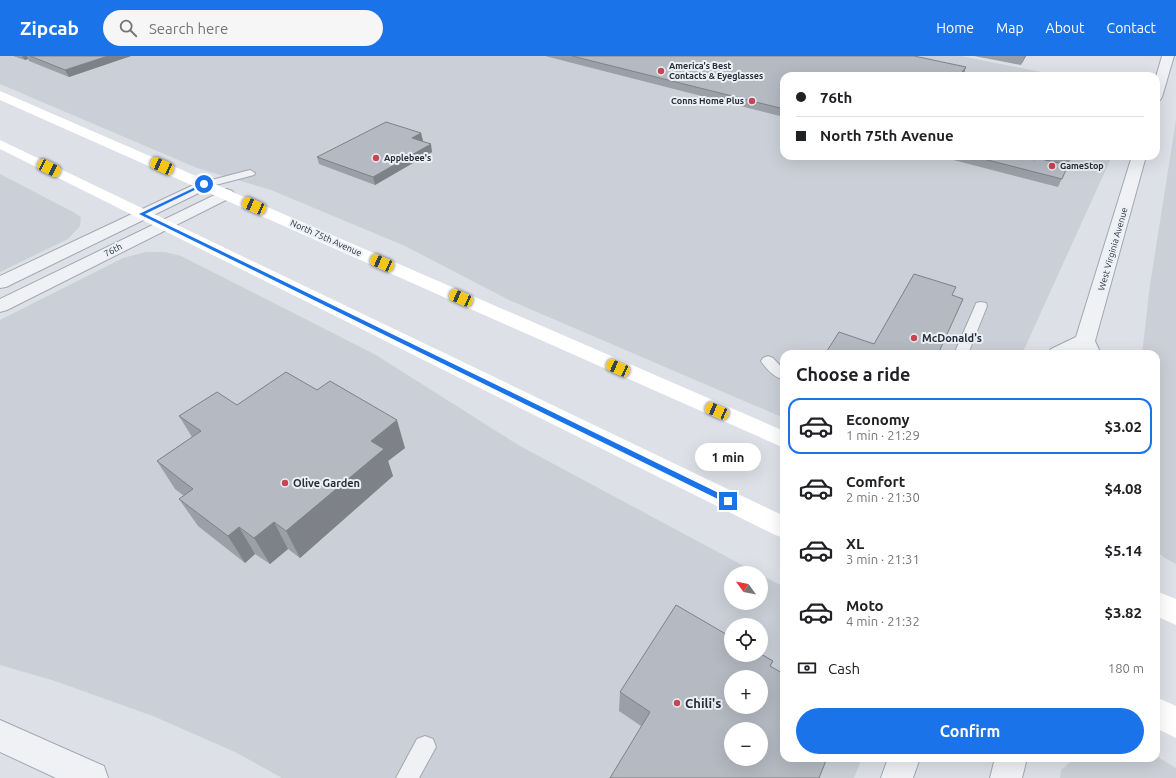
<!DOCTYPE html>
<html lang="en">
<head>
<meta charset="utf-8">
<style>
	body { margin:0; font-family:Ubuntu,sans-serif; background:#f6f6f6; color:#202124; height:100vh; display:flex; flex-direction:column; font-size:15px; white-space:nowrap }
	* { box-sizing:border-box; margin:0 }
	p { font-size:13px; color:#757577 }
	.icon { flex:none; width:22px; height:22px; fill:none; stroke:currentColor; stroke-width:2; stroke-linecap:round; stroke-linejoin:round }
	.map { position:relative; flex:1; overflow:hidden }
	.side { position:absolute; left:780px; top:294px; width:380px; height:412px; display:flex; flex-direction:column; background:#fff; border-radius:12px; box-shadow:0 4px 16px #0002 }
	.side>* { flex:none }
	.hud { position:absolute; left:780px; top:16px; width:380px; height:88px; border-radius:12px; box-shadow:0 4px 16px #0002; display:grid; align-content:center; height:88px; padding:0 16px; background:#fff }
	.needle { width:26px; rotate:303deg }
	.fabs { position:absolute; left:724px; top:510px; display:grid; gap:8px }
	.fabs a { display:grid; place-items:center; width:44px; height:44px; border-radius:50%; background:#fff; box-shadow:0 4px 16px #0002; font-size:20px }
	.end { position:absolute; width:18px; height:18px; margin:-9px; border:5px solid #1a73e8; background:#fff; box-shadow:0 0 0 2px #fff }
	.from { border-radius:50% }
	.bubble { position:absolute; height:28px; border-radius:14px; background:#fff; box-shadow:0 4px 16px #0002; font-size:13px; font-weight:700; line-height:28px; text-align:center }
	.car { position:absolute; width:12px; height:24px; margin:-12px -6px; border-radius:5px; box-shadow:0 0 3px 1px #0007; background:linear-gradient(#f5c518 24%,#345 0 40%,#f5c518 0 76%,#345 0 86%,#f5c518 0) }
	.hud b { display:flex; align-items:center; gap:14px; height:38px; font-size:15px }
	.hud b+b { border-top:1px solid #e0e0e0 }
	.hud i { width:10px; height:10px; background:#202124 }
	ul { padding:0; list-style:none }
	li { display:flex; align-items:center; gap:12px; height:56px; margin:0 8px 6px; padding:0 8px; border:2px solid transparent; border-radius:12px }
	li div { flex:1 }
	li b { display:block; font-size:15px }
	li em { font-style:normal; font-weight:700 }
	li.on { border-color:#1a73e8 }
	li>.icon { width:36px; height:36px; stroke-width:1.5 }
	h2 { padding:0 16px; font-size:18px; line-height:48px }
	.pay { display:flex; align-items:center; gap:10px; height:44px; padding:0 16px; font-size:15px }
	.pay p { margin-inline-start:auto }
	.cta { display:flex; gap:8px; margin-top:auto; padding:8px 16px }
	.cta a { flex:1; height:46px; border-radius:24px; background:#1a73e8; color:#fff; font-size:16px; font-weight:700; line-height:46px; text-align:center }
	header { display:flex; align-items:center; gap:24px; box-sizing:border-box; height:56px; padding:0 20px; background:#1a73e8; color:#fff }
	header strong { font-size:19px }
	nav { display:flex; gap:22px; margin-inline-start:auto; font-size:14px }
	.search { width:280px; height:36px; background:#f6f6f6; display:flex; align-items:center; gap:10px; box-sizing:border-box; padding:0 14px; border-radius:22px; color:#757577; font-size:15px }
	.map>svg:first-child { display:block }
	.built { fill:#cbcfd7; fill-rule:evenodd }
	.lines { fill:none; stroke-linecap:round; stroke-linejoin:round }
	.service-casing { stroke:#a3a7af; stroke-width:2 }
	.minor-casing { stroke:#a3a7af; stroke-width:2 }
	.service { fill:#eff1f5; fill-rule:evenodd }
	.minor { fill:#eff1f5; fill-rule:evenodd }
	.secondary { fill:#fff; fill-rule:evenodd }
	.wall { fill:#9b9fa7 }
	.shaded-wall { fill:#7e8288 }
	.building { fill:#b4b9c2; stroke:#7e8288; fill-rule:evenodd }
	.route { fill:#1a73e8 }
	.poi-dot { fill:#c74656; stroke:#eceff4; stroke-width:1.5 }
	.labels { text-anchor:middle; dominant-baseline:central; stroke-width:4; stroke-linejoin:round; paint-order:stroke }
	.far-poi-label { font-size:9px; font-weight:bold; fill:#272e3b; stroke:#eceff4; text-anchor:start }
	.far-street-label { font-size:9px; fill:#272e3b; stroke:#eceff4 }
	.poi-label { font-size:11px; font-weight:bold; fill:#272e3b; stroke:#eceff4; text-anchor:start }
	.near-poi-label { font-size:13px; font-weight:bold; fill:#272e3b; stroke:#eceff4; text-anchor:start }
</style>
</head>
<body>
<header>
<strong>Zipcab</strong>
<div class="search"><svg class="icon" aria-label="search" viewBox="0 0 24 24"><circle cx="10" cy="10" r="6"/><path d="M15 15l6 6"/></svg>Search here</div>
<nav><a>Home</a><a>Map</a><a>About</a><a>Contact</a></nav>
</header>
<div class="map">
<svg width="1176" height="722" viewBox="0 0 1176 722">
	<rect width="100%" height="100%" fill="#dde0e6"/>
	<g class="built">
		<path d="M0,0h961l100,20h-277v80h328l-90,198h-238v64l-275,-118 -104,-54 -134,-56 -74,-22 -197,-84z"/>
		<path d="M1176,64v444l-11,-6 -9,-7v-197h-14l8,-69z"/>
		<path d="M0,118l73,38 8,5 -1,9 -12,13 -68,33z"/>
		<path d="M146,196h19l16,4 195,99 144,91 237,127h-26v30h30v-28l23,12v171h78l-8,20h-572l-47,-26 -82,-36 -98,-35 -55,-16v-345l123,-62zM731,569h30v30h-30zM731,621h30v30h-30zM731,673h30v30h-30z"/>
		<path d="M1156,700l20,12v10h-116l1,-8 14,-12h81z"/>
	</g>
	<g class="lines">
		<defs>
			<g id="service">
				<path d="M250,114l5,3 -1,2 -50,13 -5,-3 1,-2z"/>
				<path d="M981,246l5,1 1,3 -19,48h-14l21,-48 1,-3z"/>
				<path d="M768,300l5,2 11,12v10c-10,-3 -17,-10 -23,-19l2,-3z"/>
				<path d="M425,680l8,3 3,8 -17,31h-23l21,-39z"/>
			</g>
			<g id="minor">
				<path d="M1162,0h12l-12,41 -2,3 -4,1v-24z"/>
				<path d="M1132,100h14l-51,185 6,13h-20l-1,-3 -5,3h-27l3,-5 25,-12z"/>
				<path d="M204,124l5,2 3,3 -3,3 -203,99 -6,1v-12z"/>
				<path d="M227,133l5,2 3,3 -3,3 -225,113 -7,2v-13z"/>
				<path d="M0,664l104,46 4,12h-52l-56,-26z"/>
				<path d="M888,702h32l-7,20h-32z"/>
				<path d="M995,702h32l-5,20h-32z"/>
			</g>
		</defs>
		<use href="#service" class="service-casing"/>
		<use href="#minor" class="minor-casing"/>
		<use href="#service" class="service"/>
		<use href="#minor" class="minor"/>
		<g class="secondary">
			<path d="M0,35l784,340v17l-784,-348z"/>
			<path d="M0,84l784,376v22l-9,-3 -775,-386z"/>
			<path d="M1156,535l20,8v26l-20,-9z"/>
			<path d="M1156,641l20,9v32l-20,-10z"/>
		</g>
	</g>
	<g class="wall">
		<path d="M13,0h118l-62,21 -40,-16 -1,-2 -3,1z"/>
		<path d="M545,0h369l50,17 -2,3h-178v41z"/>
		<path d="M974,0h52l-5,9z"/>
		<path d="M421,77l2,8h-2l11,11 -57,33 -56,-21 -2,-7z"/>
		<path d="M938,100h134l-14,31z"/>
		<path d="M237,349l168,43 -17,13 5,15 -93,82 -12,-9 -18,15 -15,-10 -10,9 -47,-37 -19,-27 5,-3 -9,-7 -18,-28 35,-24 -13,-21z"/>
		<path d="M773,605l-3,5 -129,60 -22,-15 1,-19z"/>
	</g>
	<g class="shaded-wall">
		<path d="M22,0h5l1,3 -3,1z"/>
		<path d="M108,0h23l-62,21 -4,-7z"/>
		<path d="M1025,0h1l-5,9z"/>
		<path d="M966,11l-2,6 -2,3h-3z"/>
		<path d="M421,77l2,8 -10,5 -1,-8z"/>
		<path d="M431,88l1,8 -57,33 -2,-8z"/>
		<path d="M397,364l8,28 -17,13 5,15 -93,82 -14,-27 85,-90z"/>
		<path d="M274,466l14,27 -18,15 -16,-26z"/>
		<path d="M239,471l16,27 -10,9 -17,-27z"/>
	</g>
	<g class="building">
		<path d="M30,0h78l-43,14z"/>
		<path d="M572,0h342l52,11 -7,9h-175v33z"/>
		<path d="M386,66l35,11 -9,5 19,6 -58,33 -56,-20z"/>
		<path d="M972,100h46l17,4 1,-2 32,7 -6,14z"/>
		<path d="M914,218l42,13 -4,8 11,4 -25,55h-113l14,-22 35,12z"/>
		<path d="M286,316l31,18 13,-9 67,39 -26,21 13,8 -98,82 -12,-9 -20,16 -15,-11 -11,9 -49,-37 14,-10 -36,-28 44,-30 -22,-15 38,-24 20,13z"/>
		<path d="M676,549l55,32v18h30v-1l12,7 -3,5 14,8v84h43l-8,20h-209l40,-66 -30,-20zM731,621h30v30h-30zM731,673h30v30h-30z"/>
	</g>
	<path class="route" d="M204,127l1,2 -60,29 586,285v4h-5l-587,-289z"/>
	<g class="poi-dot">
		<circle cx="661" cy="15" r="4"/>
		<circle cx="752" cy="45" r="4"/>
		<circle cx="376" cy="102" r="4"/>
		<circle cx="1052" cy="110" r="4"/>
		<circle cx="914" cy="282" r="4"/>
		<circle cx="285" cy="427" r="4"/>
		<circle cx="677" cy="647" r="4"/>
	</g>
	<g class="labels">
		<g class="far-poi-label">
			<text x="669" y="10">America's Best<tspan x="669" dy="10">Contacts &amp; Eyeglasses</tspan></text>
			<text x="744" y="45" text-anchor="end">Conns Home Plus</text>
			<text x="384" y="102">Applebee's</text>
			<text x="1060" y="110">GameStop</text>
		</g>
		<g class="far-street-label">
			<text transform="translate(326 182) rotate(24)">North 75th Avenue</text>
			<text transform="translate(1113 193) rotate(-74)">West Virginia Avenue</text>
			<text transform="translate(113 194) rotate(-27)">76th</text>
		</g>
		<g class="poi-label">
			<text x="922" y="282">McDonald's</text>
			<text x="293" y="427">Olive Garden</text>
		</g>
		<g class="near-poi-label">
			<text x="685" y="647">Chili's</text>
		</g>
	</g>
</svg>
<div class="fabs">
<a><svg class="needle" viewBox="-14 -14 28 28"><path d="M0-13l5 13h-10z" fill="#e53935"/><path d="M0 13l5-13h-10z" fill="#757577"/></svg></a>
<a><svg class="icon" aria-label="locate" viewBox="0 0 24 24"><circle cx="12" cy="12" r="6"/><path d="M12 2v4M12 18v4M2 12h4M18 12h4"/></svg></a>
<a>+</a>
<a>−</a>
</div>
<i class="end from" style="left:204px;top:128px"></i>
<i class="end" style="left:728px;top:445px"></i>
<div class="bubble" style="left:695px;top:387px;width:66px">1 min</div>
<i class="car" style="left:162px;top:110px;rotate:294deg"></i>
<i class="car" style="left:49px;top:112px;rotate:116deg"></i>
<i class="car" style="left:254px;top:150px;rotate:294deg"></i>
<i class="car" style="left:382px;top:207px;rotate:294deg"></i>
<i class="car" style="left:461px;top:242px;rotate:294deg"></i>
<i class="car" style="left:618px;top:312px;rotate:294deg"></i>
<i class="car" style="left:717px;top:355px;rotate:293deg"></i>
<div class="hud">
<b><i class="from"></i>76th</b>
<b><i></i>North 75th Avenue</b>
</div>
<section class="side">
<h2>Choose a ride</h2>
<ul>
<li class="on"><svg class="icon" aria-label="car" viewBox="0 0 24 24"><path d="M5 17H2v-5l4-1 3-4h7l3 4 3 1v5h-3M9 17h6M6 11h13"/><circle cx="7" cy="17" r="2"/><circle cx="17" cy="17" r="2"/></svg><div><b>Economy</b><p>1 min · 21:29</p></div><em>$3.02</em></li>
<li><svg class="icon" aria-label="car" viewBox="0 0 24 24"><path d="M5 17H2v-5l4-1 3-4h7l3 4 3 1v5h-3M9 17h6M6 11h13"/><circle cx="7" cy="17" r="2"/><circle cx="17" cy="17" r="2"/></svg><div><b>Comfort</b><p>2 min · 21:30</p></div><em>$4.08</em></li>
<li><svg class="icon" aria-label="car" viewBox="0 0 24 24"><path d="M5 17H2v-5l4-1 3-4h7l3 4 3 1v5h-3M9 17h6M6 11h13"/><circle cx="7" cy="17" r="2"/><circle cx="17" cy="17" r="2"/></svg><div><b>XL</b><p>3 min · 21:31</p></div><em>$5.14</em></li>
<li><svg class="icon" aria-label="car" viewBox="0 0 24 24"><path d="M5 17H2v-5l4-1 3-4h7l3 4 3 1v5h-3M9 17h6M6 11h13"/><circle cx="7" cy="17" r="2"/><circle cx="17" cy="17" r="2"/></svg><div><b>Moto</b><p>4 min · 21:32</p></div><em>$3.82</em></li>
</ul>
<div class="pay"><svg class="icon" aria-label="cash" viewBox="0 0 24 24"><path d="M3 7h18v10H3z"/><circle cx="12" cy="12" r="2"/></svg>Cash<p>180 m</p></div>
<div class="cta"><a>Confirm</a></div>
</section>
</div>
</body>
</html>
